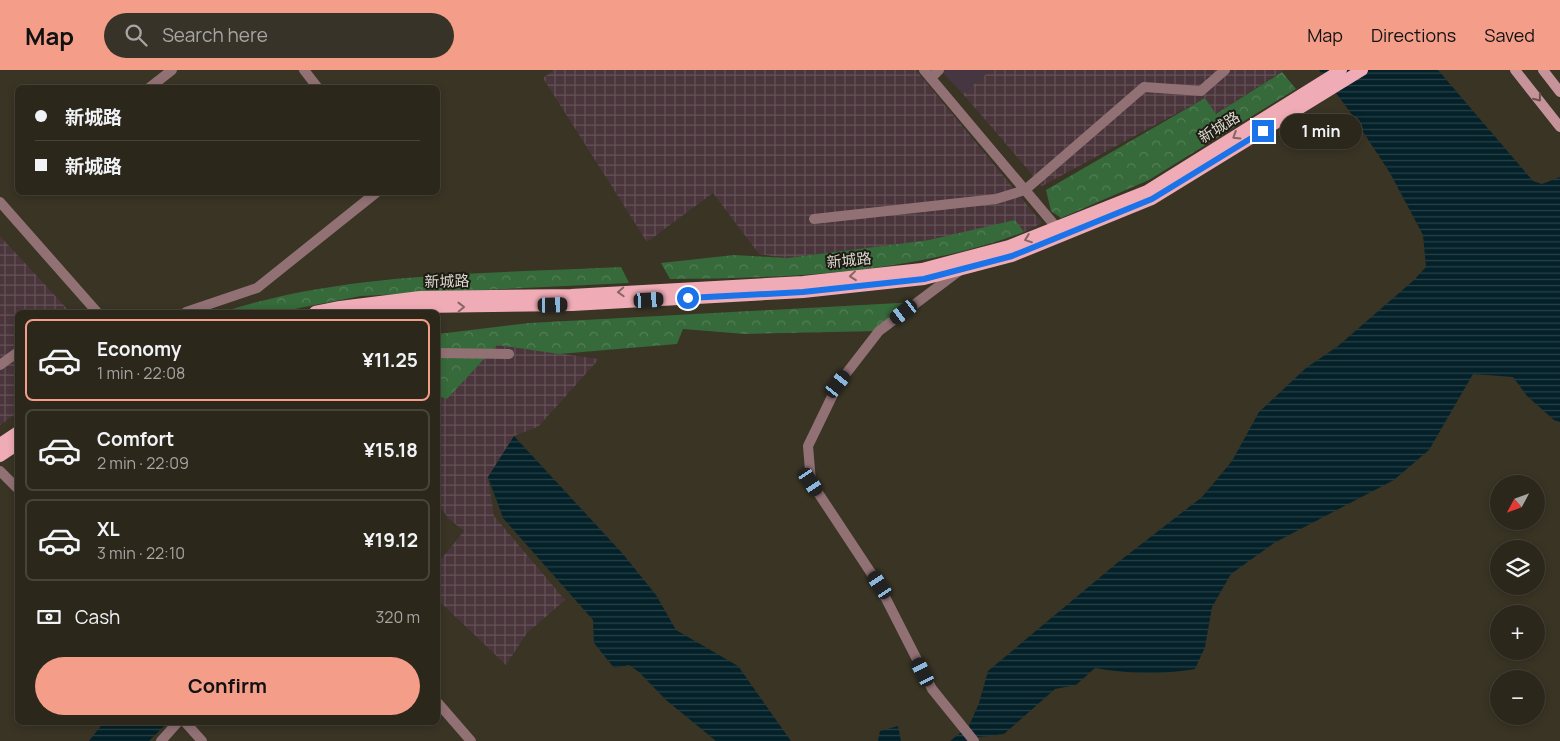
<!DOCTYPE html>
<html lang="en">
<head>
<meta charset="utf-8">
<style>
	body { margin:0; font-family:Manrope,"Noto Sans SC",sans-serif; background:#373328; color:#f1f3f6; height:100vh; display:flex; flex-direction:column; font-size:19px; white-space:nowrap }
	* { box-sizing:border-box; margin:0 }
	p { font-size:16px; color:#a6a5a3 }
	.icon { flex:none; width:28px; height:28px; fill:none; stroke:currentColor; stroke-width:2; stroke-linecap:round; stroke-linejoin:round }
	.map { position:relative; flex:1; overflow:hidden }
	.drawer { position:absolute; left:15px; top:240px; width:425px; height:415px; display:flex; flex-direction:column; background:#2b271b; border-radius:8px; box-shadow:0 2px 8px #0003,0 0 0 1px #47443a }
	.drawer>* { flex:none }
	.hud { position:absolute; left:15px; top:15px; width:425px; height:110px; border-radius:8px; box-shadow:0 2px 8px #0003,0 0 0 1px #47443a; display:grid; align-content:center; height:110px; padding:0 20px; background:#2b271b }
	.needle { width:32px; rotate:229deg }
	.buttons { position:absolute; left:1490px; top:405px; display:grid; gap:10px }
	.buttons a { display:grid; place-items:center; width:55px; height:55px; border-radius:50%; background:#2b271b; box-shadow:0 2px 8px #0003,0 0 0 1px #47443a; font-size:25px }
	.end { position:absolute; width:22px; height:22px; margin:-11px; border:6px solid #1a73e8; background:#fff; box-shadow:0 0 0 2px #fff }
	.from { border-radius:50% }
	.bubble { position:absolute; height:35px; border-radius:18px; background:#2b271b; box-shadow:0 2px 8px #0003,0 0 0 1px #47443a; font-size:16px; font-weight:700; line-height:35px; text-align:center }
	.car { position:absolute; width:15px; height:30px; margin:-15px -8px; border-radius:6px; box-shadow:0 0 4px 1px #0007; background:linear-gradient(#222 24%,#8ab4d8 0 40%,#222 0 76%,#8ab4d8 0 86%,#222 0) }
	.hud b { display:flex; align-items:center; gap:18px; height:48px; font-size:19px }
	.hud b+b { border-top:1px solid #47443a }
	.hud i { width:12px; height:12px; background:#f1f3f6 }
	ul { padding:9px 0 0; list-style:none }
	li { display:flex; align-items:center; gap:15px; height:82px; margin:0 10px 8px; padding:0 10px; border:2px solid #47443a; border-radius:8px }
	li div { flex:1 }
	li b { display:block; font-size:19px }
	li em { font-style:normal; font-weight:700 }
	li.current { border-color:#f49e89 }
	li>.icon { width:45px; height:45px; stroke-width:1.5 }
	.pay { display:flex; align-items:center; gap:12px; height:55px; padding:0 20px; font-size:19px }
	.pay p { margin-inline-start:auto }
	.primary-button { display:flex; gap:10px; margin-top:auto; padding:10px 20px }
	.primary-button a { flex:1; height:58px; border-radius:30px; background:#f49e89; color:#111; font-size:20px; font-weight:700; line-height:58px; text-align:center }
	header { display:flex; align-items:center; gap:30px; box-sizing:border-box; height:70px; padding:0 25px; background:#f49e89; color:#111 }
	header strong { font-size:24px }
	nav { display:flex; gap:28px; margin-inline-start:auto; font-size:18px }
	.search { width:350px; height:45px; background:#373328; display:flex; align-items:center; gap:12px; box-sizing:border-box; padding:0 18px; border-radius:28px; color:#a6a5a3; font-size:19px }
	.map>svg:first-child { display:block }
	.commercial { fill:#463641 }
	.industrial { fill:url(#industrial-grid) }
	.forest { fill:url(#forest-crowns) }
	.water { fill:url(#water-rules) }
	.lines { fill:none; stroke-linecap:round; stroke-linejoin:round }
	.street { stroke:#927175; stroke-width:10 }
	.secondary { stroke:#c7939a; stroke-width:10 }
	.primary { stroke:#f0acb6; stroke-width:12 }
	.oneway { stroke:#6a5150 }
	.oneway2 { stroke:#876465 }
	.route { stroke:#1a73e8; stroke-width:6 }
	.labels { text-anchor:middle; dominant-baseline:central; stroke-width:4; stroke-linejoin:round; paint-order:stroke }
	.street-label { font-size:15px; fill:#dcd9cf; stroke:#1e1b14 }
</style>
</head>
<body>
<header>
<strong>Map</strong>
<div class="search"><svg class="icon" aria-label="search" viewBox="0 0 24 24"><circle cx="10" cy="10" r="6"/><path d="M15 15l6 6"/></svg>Search here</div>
<nav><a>Map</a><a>Directions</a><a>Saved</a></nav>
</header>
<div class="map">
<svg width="1560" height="671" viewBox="0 0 1560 671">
	<defs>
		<pattern id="industrial-grid" width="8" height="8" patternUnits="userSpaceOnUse" patternTransform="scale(1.25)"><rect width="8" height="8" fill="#49353b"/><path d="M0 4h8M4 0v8" fill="none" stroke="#635256"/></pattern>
		<pattern id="forest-crowns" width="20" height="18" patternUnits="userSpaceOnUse" patternTransform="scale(1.25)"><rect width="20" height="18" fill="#366a3a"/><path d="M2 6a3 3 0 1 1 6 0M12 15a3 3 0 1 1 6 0" fill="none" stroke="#527f55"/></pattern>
		<pattern id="water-rules" width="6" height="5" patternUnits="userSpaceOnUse" patternTransform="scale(1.25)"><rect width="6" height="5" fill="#042129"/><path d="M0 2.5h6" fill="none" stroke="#284147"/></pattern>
	</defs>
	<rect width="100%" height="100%" fill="#393424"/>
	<path class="commercial" d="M940,0h51l-28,24z"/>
	<g class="industrial">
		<path d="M554,0h362l126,153 -18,9 -9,-11 -86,19 -142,18 -28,-4 -46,-61 -66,49 -104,-164z"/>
		<path d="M991,0h293l-68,44 -11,-16 -163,88 -79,-92z"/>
		<path d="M0,166l70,76h-52l-1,101 -17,12z"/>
		<path d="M497,275l102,14 -61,68 -24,9 -26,41 6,39 71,84 -38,33 -21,32 -68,-65v-37l26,-32 -15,-12 -11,-15v-108l9,3z"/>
	</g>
	<g class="forest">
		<path d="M1282,2l14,17 -147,91 -88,38 -10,-7 -5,-21 159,-92 11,16z"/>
		<path d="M1015,150l9,12c-112,42 -236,46 -354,47l-9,-16 73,-8 53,3 142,-18z"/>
		<path d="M621,197l8,16 -268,13 -82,16h-57c128,-41 266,-38 399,-45z"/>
		<path d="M917,232l-38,29 -134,3 -62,-5 -6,15 -118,10 -62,-9 -50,54 -9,-3v-62l91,-11z"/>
	</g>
	<g class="water">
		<path d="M1319,0h119l95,111 9,3 18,-7v245l-6,-2 -27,-24 -14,-19 -40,-3 -44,76 -35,30 -120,63 -43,31 -19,33 -7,40 -10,22c-38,6 -62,5 -100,-1l-19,17 -21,4 -51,45 -25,3 -5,4h-24l19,-15 10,-23 9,-32 129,-108 85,-66 30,-36 27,-49 47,-44 32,-22 76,-66 12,-13 -3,-32 -33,-62 -40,-61z"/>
		<path d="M514,366l109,118 33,41 20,35 62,36 53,75h-75l-50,-41 -27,-28 -10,-7 -15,3 -20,-25 -1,-23 -90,-102 -15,-41z"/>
		<path d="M103,653v-1l64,1 -18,18h-60z"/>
		<path d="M898,656l3,15h-23l2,-10z"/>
	</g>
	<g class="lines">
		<g class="street">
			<path d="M304,0l14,18"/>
			<path d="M924,0l133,158"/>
			<path d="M931,8l8,-8"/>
			<path d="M149,18l23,-18"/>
			<path d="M0,132l97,110"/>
			<path d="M814,149l182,-20 29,-9 119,-103 57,4 24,-21"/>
			<path d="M959,201l-80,60 -41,53 -30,62 3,36 68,103 53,104 42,52"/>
			<path d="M186,242l71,-24 120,-96"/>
			<path d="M438,283l71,1"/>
			<path d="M0,295l18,-13"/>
			<path d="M0,401l18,18"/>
			<path d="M438,633l33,38"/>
			<path d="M185,652l17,19"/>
			<path d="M161,671l17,-19"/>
		</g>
		<g class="secondary">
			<path d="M1515,0l45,57"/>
			<path d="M1543,0l17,22"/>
		</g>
		<g class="primary">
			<path d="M315,242l25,-5 80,-10 151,-2 232,-13 119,-13 87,-23 138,-55 194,-121"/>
			<path d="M377,242l44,-5 151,-2 231,-13 121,-13 88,-23 140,-57 210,-129"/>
			<path d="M0,374l18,-12"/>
			<path d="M0,386l18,-12"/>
		</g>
	</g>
	<defs><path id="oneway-chevron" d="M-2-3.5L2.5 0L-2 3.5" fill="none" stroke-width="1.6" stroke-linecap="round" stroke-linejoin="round" transform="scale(1.25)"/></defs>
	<use class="oneway" href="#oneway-chevron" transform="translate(1538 28) rotate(52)"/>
	<g class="oneway2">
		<use href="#oneway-chevron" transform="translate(1236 66) rotate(148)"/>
		<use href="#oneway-chevron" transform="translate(1028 169) rotate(159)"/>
		<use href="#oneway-chevron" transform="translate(853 206) rotate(174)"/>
		<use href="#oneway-chevron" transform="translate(621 222) rotate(177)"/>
		<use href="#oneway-chevron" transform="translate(461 237) rotate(-1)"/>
	</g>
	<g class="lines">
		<path class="route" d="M688,228l115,-6 121,-13 88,-23 140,-57 111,-68"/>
	</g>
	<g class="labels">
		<g class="street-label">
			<text transform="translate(1219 57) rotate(-32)">新城路</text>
			<text transform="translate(849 190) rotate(-6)">新城路</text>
			<text transform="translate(447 211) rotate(-1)">新城路</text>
		</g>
	</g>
</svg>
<div class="buttons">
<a><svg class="needle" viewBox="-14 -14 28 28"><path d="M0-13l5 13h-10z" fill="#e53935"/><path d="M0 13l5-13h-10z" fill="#a6a5a3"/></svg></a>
<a><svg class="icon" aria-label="layers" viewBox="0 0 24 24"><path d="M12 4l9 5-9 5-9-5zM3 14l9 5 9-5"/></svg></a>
<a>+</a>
<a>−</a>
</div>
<i class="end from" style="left:688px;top:228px"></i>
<i class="end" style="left:1263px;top:61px"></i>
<div class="bubble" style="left:1280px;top:44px;width:82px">1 min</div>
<i class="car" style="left:649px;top:230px;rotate:87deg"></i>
<i class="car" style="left:553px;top:235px;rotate:89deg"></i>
<i class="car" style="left:904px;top:242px;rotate:233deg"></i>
<i class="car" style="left:838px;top:314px;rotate:38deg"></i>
<i class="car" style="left:811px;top:412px;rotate:146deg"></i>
<i class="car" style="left:880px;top:515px;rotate:326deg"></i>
<i class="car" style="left:923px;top:602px;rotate:333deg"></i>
<div class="hud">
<b><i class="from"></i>新城路</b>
<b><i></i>新城路</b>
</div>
<section class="drawer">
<ul>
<li class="current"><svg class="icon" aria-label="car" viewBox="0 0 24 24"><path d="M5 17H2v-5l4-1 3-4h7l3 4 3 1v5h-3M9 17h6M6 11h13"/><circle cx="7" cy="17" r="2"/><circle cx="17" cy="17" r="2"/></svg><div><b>Economy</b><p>1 min · 22:08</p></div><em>¥11.25</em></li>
<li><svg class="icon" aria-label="car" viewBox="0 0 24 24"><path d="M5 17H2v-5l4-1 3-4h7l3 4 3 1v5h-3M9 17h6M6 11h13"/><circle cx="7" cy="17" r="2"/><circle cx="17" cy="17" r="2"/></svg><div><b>Comfort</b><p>2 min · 22:09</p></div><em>¥15.18</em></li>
<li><svg class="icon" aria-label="car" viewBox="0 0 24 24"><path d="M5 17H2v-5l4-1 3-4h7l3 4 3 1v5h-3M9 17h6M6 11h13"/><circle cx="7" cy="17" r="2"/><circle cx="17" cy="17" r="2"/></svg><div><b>XL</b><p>3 min · 22:10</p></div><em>¥19.12</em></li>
</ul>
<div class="pay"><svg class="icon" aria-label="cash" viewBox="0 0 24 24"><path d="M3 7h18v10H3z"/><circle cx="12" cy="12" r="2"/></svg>Cash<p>320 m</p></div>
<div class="primary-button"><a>Confirm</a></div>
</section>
</div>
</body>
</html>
